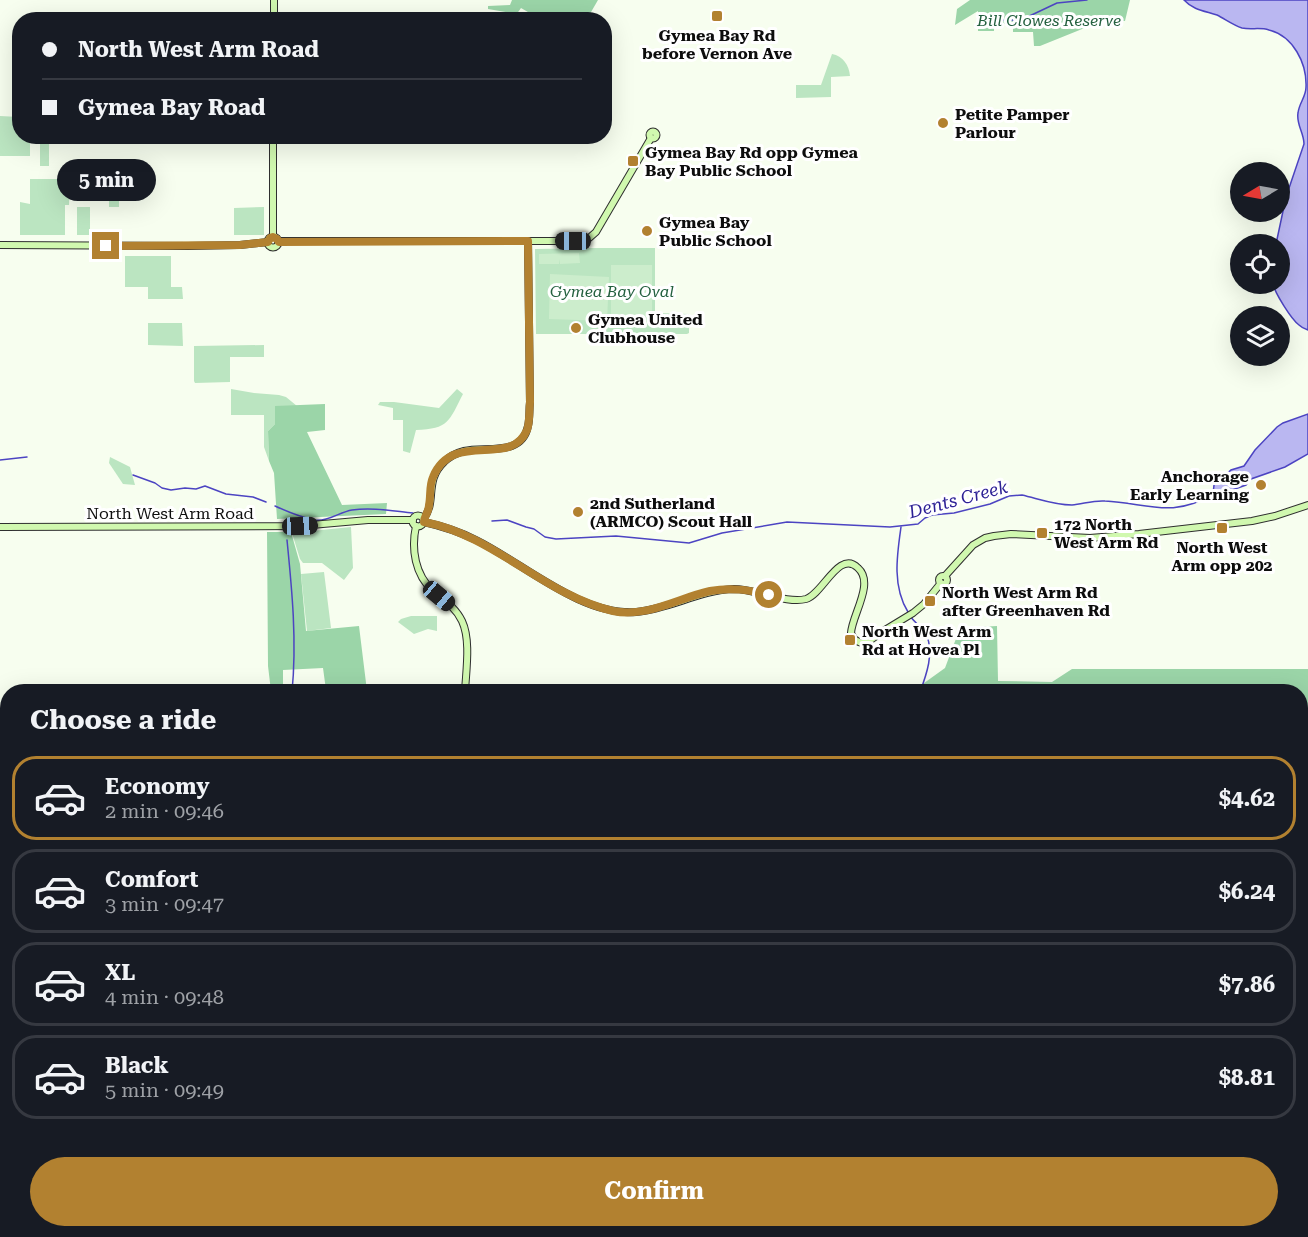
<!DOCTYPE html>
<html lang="en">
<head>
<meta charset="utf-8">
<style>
	body { margin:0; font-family:"Roboto Serif",serif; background:#242831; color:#f1f3f6; height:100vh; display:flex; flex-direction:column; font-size:22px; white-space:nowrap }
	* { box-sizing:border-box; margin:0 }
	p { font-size:20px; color:#9ea1a6 }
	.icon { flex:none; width:33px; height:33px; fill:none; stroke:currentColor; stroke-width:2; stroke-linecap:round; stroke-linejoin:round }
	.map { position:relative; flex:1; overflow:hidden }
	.sheet { position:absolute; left:0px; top:684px; width:1308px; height:554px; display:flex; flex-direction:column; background:#171b24; border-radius:24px 24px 0 0; box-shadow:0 6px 24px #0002 }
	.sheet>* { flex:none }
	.guide { position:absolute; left:12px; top:12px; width:600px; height:132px; border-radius:24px; box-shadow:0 6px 24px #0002; display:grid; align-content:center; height:132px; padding:0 30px; background:#171b24 }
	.needle { width:39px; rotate:260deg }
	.buttons { position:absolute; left:1230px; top:162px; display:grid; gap:12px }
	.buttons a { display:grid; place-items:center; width:60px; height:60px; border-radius:50%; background:#171b24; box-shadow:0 6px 24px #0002; font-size:30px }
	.end { position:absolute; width:27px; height:27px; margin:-14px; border:8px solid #b28130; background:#fff; box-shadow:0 0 0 3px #fff }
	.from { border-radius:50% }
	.bubble { position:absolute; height:42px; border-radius:21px; background:#171b24; box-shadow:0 6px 24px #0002; font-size:20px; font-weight:700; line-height:42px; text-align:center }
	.car { position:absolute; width:18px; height:36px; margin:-18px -9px; border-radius:8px; box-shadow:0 0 4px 2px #0007; background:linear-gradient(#222 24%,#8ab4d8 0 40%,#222 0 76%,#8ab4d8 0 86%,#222 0) }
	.guide b { display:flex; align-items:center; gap:21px; height:57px; font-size:22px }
	.guide b+b { border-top:2px solid #363941 }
	.guide i { width:15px; height:15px; background:#f1f3f6 }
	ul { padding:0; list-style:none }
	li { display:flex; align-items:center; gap:18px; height:84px; margin:0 12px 9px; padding:0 18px; border:3px solid #363941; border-radius:24px }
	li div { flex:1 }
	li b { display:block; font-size:22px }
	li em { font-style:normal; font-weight:700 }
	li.active { border-color:#b28130 }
	li>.icon { width:54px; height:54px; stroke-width:1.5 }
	h2 { padding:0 30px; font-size:27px; line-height:72px }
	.primary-button { display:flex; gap:12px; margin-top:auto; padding:12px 30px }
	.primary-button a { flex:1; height:69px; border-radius:36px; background:#b28130; color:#fff; font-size:24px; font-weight:700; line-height:69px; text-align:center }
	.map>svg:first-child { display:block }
	.green { fill:#bbe5c1 }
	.forest { fill:#9bd5a8 }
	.pitch { fill:#ccedcc }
	.water { fill:#bab7f1; stroke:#4c44c2; stroke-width:1.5 }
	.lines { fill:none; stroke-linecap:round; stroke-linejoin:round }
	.stream { stroke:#4c44c2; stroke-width:1.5 }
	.secondary-casing { stroke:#2f2f2f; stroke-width:8 }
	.secondary { stroke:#d0f8af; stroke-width:6 }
	.rail-casing { stroke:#b28130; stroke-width:4 }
	.rail { stroke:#fff; stroke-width:1.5; stroke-dasharray:4.5; stroke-linecap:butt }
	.route { stroke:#b28130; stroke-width:8 }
	.poi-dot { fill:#b28130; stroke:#fff; stroke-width:2 }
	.labels { text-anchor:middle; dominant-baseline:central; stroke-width:6; stroke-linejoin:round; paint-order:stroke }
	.park-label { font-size:16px; font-style:italic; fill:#23603f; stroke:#fff }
	.poi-label { font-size:16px; font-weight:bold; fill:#0d0d0d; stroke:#fff; text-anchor:start }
	.street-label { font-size:16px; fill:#0d0d0d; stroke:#fff }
	.water-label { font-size:18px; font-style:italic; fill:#2c2095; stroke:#fff }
</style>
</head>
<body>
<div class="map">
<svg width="1308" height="1237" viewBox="0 0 1308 1237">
	<rect width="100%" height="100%" fill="#f7feef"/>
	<g class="green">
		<path d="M832,54c11,2 17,11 18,22l-19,1v20l-35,1v-13h25z"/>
		<path d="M0,116l19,1 1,19 10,1v19h-30z"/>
		<rect x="40" y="137" width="9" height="29"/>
		<rect x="109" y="172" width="10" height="35"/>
		<path d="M30,179h40l-1,26h-4v30h-45v-33l10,2z"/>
		<rect x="77" y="207" width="13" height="28"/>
		<path d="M264,207v28h-30v-27z"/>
		<path d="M596,248h59v65l34,1v19l-2,1h-151l-1,-85z"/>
		<path d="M125,256h46v31h11l1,12h-35v-12h-23z"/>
		<path d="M148,323h34l1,23 -35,-1z"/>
		<path d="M264,345v12h-34v25l-35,1 -1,-2v-35z"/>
		<path d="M231,389l23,4 25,2 7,2 11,9h-22v18l-7,7 1,30 -5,-14v-32h-33z"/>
		<path d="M457,389l6,5c-14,27 -14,35 -47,36l-6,23 -7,-2v-31h-10v-12l-15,-3 2,-3h14l45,6z"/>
		<path d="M110,457l20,10 5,18 -12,-1 -14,-21z"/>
		<path d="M351,527l2,41 -9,12 -22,-17h-19l-3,-4 -8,-26z"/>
		<path d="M324,572l7,56 -24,3 -6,-57z"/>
		<path d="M411,616h26v15l-9,-2 -14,5 -16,-12 3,-3z"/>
	</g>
	<g class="forest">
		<path d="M512,0h86l-11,19h-47l-19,-11 -5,7 -2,4h-4l1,-6 -23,-4v-3l22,-1z"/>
		<path d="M970,0h160l-5,21h-23l-62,25h-6l-1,-14h-20v-8h-19v7h-16v-20l-23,14 2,-16z"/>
		<path d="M464,137h65v5h-64z"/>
		<path d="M325,404v26l-18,2 35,73 45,-2 -1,11 -109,5 -3,-46 -5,-12 -1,-30 7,-7v-18z"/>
		<path d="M267,532h24l9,32 6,67 53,-5 8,65 -33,1 -8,-2 -3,-22 -40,2v21h-12l-3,-25z"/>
		<path d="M997,626l1,55 54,1 20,-13h236v568h-744l5,-7h731v-538l-387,-1 32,-23 15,-40z"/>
		<rect x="398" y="1230" width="44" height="7"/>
	</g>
	<g class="pitch">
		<path d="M579,253l1,10 -20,1 -1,-5v5h-20v-10z"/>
		<rect x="611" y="265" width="41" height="58"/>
		<path d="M550,274l59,3 -2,44 -58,-2z"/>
	</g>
	<g class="water">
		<path d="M1184,0h124v330c-3,-1 -7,-3 -9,-5 -8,-6 -24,-32 -26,-41h7v-40h-4l10,-47 18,-53c0,-11 -8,-20 -6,-31 1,-10 8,-16 8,-26 1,-24 -13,-51 -37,-57 -9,-3 -18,0 -27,-2 -9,-3 -17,-9 -25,-13 -12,-4 -24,-5 -33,-15z"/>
		<path d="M1308,414v40l-23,13 -34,12 -5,6 -14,5 -4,6 -11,4 -4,-6 1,-9 17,-15 13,-4 11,-16 22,-23 6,-4z"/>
	</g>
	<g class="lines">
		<g class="stream">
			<path d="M986,20h35l36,-17 30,-3"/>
			<path d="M0,460l27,-3"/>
			<path d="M133,475l22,8 7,5 9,2 14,-2 11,1 9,-3 21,8 27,3 13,5"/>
			<path d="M275,506c11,5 29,12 40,14 12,2 25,-8 37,-10 20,-3 41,1 61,3"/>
			<path d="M492,521l15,-1 19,7 8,2 11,8 11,2 60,-3 73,7 33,-10 65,-11 103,5 28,-3 7,-6 7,-3 22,-2 36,-9 19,-8 13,-1c17,4 33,10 50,10 11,-1 22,-5 33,-4 42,2 67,18 108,-7"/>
			<path d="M901,527c-4,28 -9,59 7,85"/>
			<path d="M287,540c5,50 10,101 5,152"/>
			<path d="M910,616c5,7 13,12 16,19 9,16 0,41 -6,57"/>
			<path d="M1300,812h8"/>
			<path d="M1300,1105l8,4"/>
			<path d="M561,1237l2,-7"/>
		</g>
		<defs>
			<g id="secondary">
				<path d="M274,20v-20"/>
				<circle cx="653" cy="135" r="3.5"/>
				<circle cx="273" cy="242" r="5.5"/>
				<path d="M273,237v-101"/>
				<path d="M278,241h295l15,-2 8,-7 55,-94"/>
				<path d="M0,245l188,1 52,-1 28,-3"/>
				<circle cx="418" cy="521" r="5.5"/>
				<path d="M424,518c13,-17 0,-37 20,-56 5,-5 12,-9 20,-11 22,-5 58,6 64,-25 2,-8 1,-16 2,-24l-2,-161"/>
				<path d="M424,522c18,4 36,10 52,18 47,23 105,76 160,72 34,-3 64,-22 98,-23 21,0 53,15 72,10 17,-5 33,-50 52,-31 17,15 -6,47 -7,65l3,6 5,3 4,1 6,-2 16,-11 28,-17 11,-9 17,-21"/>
				<path d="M416,526c-5,23 -1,49 17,65 11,9 23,17 29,30 9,19 4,50 3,71"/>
				<path d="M0,527l300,-1 68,-6h45"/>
				<circle cx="943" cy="580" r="4"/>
				<path d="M945,576l28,-31 12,-7 9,-2 17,-2 79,4 49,-4 113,-13 23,-5 33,-11"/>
				<path d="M0,1089h8"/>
			</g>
		</defs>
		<use href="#secondary" class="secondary-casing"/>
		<use href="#secondary" class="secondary"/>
		<defs>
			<path id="rail" d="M3,1218l5,10"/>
		</defs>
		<use href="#rail" class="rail-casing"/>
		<use href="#rail" class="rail"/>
	</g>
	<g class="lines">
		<path class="route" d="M106,246l134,-1 28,-3 2,-4 3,-1 4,2 2,3 249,-1 2,161c-1,9 0,20 -3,28 -16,39 -74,-1 -94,47 -4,9 -2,19 -4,28 0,7 -5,11 -5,17 70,13 120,73 189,89 34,7 65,-13 97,-20 21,-4 39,-1 59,4"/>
	</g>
	<g class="poi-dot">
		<rect x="711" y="10" width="12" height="12" rx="3"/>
		<circle cx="943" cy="123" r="6"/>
		<rect x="627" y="155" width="12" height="12" rx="3"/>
		<circle cx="647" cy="231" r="6"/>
		<circle cx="576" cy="328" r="6"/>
		<circle cx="1261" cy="485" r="6"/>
		<circle cx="578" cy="512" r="6"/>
		<rect x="1216" y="522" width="12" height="12" rx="3"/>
		<rect x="1036" y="527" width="12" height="12" rx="3"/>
		<rect x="924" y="595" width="12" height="12" rx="3"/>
		<rect x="844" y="634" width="12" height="12" rx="3"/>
	</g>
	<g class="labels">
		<g class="park-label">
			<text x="1049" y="20">Bill Clowes Reserve</text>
			<text x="612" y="291">Gymea Bay Oval</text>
		</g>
		<g class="poi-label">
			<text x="717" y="35" text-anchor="middle">Gymea Bay Rd<tspan x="717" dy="18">before Vernon Ave</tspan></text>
			<text x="955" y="114">Petite Pamper<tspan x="955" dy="18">Parlour</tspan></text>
			<text x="645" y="152">Gymea Bay Rd opp Gymea<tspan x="645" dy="18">Bay Public School</tspan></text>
			<text x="659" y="222">Gymea Bay<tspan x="659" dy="18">Public School</tspan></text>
			<text x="588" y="319">Gymea United<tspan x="588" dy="18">Clubhouse</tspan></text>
			<text x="1249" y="476" text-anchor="end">Anchorage<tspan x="1249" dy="18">Early Learning</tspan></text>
			<text x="590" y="503">2nd Sutherland<tspan x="590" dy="18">(ARMCO) Scout Hall</tspan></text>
			<text x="1054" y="524">172 North<tspan x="1054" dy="18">West Arm Rd</tspan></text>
			<text x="1222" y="547" text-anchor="middle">North West<tspan x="1222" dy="18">Arm opp 202</tspan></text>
			<text x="942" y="592">North West Arm Rd<tspan x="942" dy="18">after Greenhaven Rd</tspan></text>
			<text x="862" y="631">North West Arm<tspan x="862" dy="18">Rd at Hovea Pl</tspan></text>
		</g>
		<g class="street-label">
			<text x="170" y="513">North West Arm Road</text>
		</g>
		<g class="water-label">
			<text transform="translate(958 499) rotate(-15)">Dents Creek</text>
		</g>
	</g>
</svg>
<div class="buttons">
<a><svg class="needle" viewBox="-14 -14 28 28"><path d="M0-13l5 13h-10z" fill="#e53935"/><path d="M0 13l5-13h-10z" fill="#9ea1a6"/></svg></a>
<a><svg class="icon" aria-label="locate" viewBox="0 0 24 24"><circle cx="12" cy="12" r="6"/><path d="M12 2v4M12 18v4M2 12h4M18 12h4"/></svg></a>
<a><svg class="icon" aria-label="layers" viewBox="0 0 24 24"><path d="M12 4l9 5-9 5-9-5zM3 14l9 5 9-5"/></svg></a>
</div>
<i class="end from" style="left:769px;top:595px"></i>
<i class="end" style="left:106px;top:246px"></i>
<div class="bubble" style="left:57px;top:159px;width:99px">5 min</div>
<i class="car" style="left:573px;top:241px;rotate:270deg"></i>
<i class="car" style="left:300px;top:526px;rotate:88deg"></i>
<i class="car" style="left:439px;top:596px;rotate:130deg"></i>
<div class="guide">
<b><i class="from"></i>North West Arm Road</b>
<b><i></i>Gymea Bay Road</b>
</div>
<section class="sheet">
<h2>Choose a ride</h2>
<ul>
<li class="active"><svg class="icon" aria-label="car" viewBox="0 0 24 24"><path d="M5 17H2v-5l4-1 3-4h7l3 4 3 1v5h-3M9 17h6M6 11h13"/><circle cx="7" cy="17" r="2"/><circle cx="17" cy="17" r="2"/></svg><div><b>Economy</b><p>2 min · 09:46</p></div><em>$4.62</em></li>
<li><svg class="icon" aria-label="car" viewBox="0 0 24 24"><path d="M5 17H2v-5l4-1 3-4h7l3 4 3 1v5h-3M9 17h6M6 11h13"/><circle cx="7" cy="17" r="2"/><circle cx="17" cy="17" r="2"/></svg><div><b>Comfort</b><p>3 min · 09:47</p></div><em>$6.24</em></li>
<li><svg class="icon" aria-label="car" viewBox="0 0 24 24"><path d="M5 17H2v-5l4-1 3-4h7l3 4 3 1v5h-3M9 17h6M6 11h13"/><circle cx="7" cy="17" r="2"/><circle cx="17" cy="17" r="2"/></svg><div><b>XL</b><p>4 min · 09:48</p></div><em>$7.86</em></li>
<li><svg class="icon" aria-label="car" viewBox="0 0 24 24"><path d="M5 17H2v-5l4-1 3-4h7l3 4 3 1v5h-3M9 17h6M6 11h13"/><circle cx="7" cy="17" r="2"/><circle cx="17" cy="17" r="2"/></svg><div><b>Black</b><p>5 min · 09:49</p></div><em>$8.81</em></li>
</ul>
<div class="primary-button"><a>Confirm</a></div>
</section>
</div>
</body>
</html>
